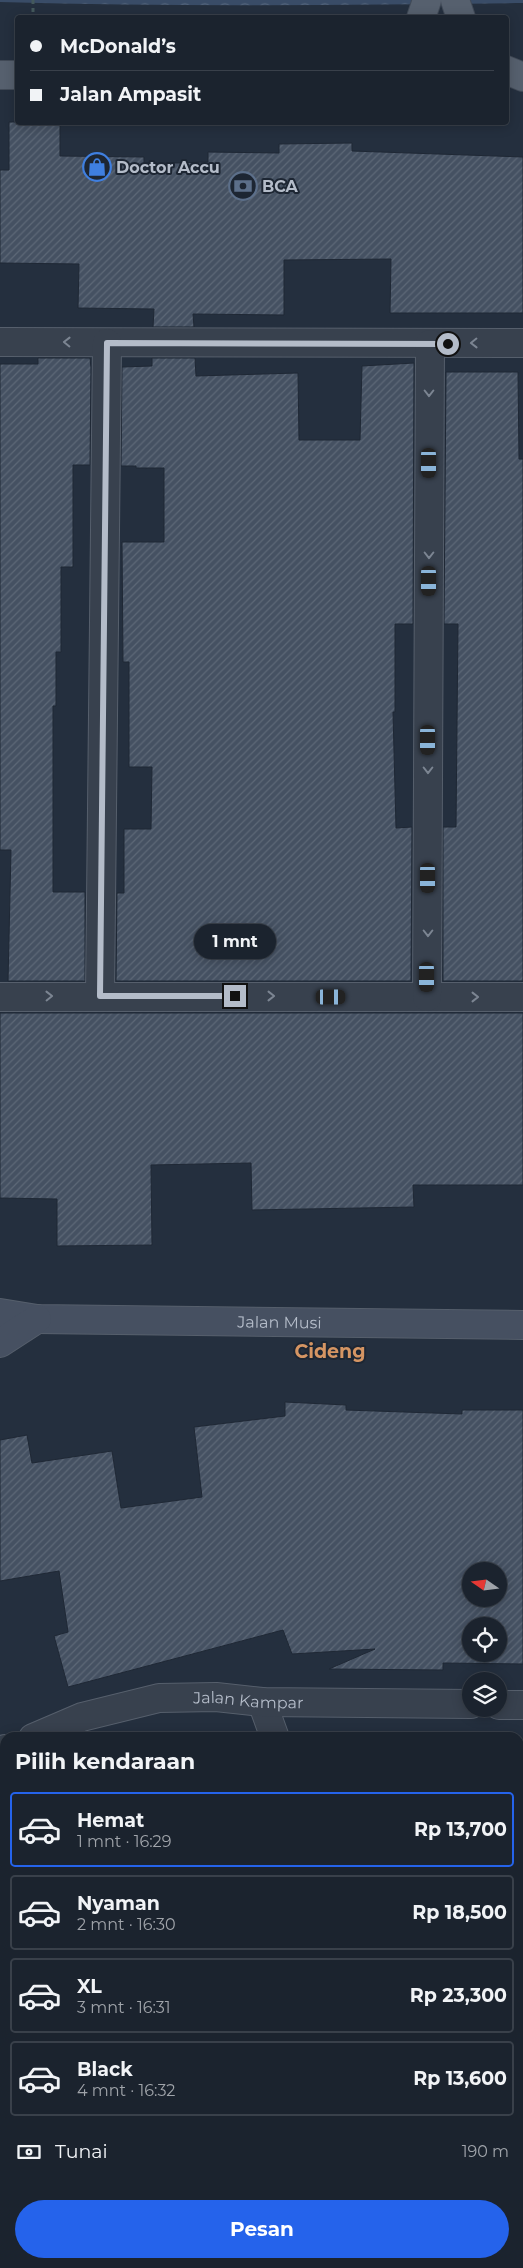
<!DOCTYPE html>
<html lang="id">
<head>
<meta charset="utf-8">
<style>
	body { margin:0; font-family:Montserrat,sans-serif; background:#282f3a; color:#f1f3f6; height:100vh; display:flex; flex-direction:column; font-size:19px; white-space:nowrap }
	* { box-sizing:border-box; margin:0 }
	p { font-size:16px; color:#a0a4aa }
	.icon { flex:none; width:28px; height:28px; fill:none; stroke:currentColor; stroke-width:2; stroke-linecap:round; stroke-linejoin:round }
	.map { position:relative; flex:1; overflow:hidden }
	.side { position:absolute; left:0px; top:1732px; width:524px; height:536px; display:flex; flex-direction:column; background:#1b232e; border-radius:15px 15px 0 0; box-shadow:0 2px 12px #0003,0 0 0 1px #39404a }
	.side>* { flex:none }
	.hud { position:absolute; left:15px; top:15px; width:494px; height:110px; border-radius:5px; box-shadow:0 2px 12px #0003,0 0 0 1px #39404a; display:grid; align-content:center; height:110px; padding:0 15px; background:#1b232e }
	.needle { width:32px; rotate:284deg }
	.tools { position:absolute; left:462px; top:1562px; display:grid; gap:10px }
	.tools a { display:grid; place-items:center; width:45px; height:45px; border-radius:50%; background:#1b232e; box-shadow:0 2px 12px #0003,0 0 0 1px #39404a; font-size:25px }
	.end { position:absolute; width:22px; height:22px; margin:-11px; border:6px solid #b4bcc9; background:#111; box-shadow:0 0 0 2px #111 }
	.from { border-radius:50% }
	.bubble { position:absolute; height:35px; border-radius:18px; background:#1b232e; box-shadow:0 2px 12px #0003,0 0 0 1px #39404a; font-size:16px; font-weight:700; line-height:35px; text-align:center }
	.car { position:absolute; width:15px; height:30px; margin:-15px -8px; border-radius:6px; box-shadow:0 0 4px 1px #0007; background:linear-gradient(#222 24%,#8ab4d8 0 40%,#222 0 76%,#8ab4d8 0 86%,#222 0) }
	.hud b { display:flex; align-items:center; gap:18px; height:48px; font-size:19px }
	.hud b+b { border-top:1px solid #39404a }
	.hud i { width:12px; height:12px; background:#f1f3f6 }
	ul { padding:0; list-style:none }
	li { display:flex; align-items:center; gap:15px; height:75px; margin:0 10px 8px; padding:0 5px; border:2px solid #39404a; border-radius:5px }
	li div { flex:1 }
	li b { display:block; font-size:19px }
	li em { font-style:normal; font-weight:700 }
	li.selected { border-color:#2563eb }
	li>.icon { width:45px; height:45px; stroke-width:1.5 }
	h2 { padding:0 15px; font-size:22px; line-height:60px }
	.pay { display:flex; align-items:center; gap:12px; height:55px; padding:0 15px; font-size:19px }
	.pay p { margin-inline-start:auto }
	.action { display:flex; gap:10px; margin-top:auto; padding:10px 15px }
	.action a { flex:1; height:58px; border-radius:30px; background:#2563eb; color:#fff; font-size:20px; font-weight:700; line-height:58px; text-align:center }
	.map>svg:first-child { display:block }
	.water { fill:url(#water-waves) }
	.building { fill:url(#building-hatch); stroke:#1f2835; fill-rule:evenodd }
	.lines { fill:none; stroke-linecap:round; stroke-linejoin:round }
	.street-casing { stroke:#565f6c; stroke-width:30 }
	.secondary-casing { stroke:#565f6c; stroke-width:30 }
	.primary-casing { stroke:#414a57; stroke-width:30 }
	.path { stroke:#44595c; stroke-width:3; stroke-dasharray:4 4; stroke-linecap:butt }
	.street { stroke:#38414e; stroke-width:28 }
	.secondary { stroke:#465061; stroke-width:28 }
	.primary { stroke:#56606e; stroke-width:28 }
	.oneway { stroke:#7c8592 }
	.route { stroke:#b4bcc9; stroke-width:6 }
	.labels { text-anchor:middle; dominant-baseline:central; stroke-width:4; stroke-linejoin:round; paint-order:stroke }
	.poi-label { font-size:16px; font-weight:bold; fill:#b4bcc9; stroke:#1d2633; text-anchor:start }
	.street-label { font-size:16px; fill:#b4bcc9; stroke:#1d2633 }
	.quarter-label { font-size:19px; font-weight:bold; fill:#d59563; stroke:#1d2633 }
</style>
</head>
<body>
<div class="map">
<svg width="523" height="2268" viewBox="0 0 523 2268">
	<defs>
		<pattern id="water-waves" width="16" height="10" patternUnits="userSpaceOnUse" patternTransform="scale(1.25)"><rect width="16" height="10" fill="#394c67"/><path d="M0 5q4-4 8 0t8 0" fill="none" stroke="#53647b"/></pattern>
		<pattern id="building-hatch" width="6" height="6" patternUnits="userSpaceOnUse" patternTransform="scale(1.25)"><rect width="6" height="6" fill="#455162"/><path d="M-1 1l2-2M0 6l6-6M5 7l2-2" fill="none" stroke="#5d6877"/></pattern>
	</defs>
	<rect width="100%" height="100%" fill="#242f3e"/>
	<path class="water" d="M0,0h523v3c-174,2 -349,4 -523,-1z"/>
	<g class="building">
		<path d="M9,122h51v34l84,1v7l64,-2v-10l71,1v-9l73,-1v8l171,6v156h-133l1,-54 -107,1v55l-91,-1 1,13h-41l1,-18 -76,-1 1,-44 -79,-1v-93h9z"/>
		<path d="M38,358h52l1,10 -1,97h-17v102h-12v85h-5v54h-3v186h32v89h-77l3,-131h-11v-486h38z"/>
		<path d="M152,358h43l1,18 102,-3 1,67h61l2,-74 52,-3 -1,261h-18v88h-2l3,116 16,-1 -1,154h-295l1,-88h7v-64h27l1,-62h-23v-105h-6l-1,-120h42v-74h-28v-2h-15l1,-99 30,-1z"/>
		<path d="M446,372h72l1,87h4v522h-80v-154h13l2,-203h-14z"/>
		<path d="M0,1013h523v172h-110l1,22 -162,3 -1,-47 -100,2 1,80 -95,1v-47l-57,-1z"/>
		<path d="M285,1402l61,3v5l116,4v-4h61v254l-80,-1v7l-114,-1 46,-20 -83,5 -9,-24 -215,57 -14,-51 14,-4 -9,-61 -59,10v-141l27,-5 5,28 80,-12 9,57 81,-11 -8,-70 91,-11zM471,1571h28v28h-28zM471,1626h28v28h-28z"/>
	</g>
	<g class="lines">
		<defs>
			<g id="street">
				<path d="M0,342l523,1"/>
				<path d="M100,996l7,-653"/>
				<path d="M0,997h523"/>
				<path d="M427,997l3,-653"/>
				<path d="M262,1702l13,36"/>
				<path d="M499,1705h24"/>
				<path id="s1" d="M33,1738l49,-21 77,-19 57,-1 46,5 209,2"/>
				<path d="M0,1752l5,-3"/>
				<path d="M0,1962l5,13"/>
				<path d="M519,2094l4,-2"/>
				<path d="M116,2264l2,4"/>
				<path d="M295,2264l1,4"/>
				<path d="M475,2264l2,4"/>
			</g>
			<g id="secondary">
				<path id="s2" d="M0,1313l37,6 486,6"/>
				<path d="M0,1343l37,-24"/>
			</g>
			<g id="primary">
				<path d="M455,0l6,18"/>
				<path d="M421,18l6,-18"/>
				<path d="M506,70l17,7"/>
				<path d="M0,75h18"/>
			</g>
		</defs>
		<use href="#street" class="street-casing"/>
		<use href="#secondary" class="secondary-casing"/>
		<use href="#primary" class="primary-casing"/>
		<path class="path" d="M33,0v18"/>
		<use href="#street" class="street"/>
		<use href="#secondary" class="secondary"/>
		<use href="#primary" class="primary"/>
	</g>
	<defs><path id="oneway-chevron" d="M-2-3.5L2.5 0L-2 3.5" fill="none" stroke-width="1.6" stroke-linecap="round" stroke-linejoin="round" transform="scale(1.25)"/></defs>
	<g class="oneway">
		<use href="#oneway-chevron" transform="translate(67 342) rotate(-179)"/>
		<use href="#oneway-chevron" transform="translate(474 343) rotate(179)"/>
		<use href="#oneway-chevron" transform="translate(429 393) rotate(90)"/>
		<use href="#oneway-chevron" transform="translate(429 555) rotate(90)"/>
		<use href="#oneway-chevron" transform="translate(428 770) rotate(90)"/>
		<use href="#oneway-chevron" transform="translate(428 933) rotate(90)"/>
		<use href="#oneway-chevron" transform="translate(49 996) rotate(-1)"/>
		<use href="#oneway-chevron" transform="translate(271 996)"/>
		<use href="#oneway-chevron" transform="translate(475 997)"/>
	</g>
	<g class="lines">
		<path class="route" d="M235,996h-135l7,-653 341,1"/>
	</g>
	<defs>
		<symbol id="shop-ring" viewBox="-11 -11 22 22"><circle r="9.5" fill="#1d2633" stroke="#3f7fe0" stroke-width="1.5"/><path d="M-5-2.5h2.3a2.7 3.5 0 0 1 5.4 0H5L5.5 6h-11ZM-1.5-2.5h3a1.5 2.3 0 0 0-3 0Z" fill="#3f7fe0"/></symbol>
		<symbol id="bank-ring" viewBox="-11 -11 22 22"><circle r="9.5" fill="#1d2633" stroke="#5c6f8a" stroke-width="1.5"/><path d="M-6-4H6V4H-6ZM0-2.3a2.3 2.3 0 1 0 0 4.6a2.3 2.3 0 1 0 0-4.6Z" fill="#5c6f8a"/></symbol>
	</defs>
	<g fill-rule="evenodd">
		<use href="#shop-ring" x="81" y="151" width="32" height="32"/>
		<use href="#bank-ring" x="227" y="170" width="32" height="32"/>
	</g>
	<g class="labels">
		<g class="poi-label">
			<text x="116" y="167">Doctor Accu</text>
			<text x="262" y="186">BCA</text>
		</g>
		<g class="street-label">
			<text stroke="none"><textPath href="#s2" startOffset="280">Jalan Musi</textPath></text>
			<text stroke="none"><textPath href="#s1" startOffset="222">Jalan Kampar</textPath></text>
		</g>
		<g class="quarter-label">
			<text x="330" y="1351">Cideng</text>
		</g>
	</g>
</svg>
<div class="tools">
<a><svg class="needle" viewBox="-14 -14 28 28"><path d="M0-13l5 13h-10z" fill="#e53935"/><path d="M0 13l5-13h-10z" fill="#a0a4aa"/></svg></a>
<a><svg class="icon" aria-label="locate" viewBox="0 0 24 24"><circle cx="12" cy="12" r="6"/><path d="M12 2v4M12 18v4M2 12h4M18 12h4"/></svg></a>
<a><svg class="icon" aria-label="layers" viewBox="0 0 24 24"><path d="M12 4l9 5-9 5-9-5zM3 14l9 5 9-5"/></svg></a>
</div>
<i class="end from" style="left:448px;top:344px"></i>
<i class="end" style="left:235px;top:996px"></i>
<div class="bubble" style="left:194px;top:924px;width:82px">1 mnt</div>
<i class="car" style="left:429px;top:463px;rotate:180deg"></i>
<i class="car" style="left:429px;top:581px;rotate:180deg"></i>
<i class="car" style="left:428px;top:740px;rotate:180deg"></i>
<i class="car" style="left:428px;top:878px;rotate:180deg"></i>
<i class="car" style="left:427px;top:977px;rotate:180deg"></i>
<i class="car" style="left:331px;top:997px;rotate:90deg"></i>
<div class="hud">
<b><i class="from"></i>McDonald’s</b>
<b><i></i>Jalan Ampasit</b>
</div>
<section class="side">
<h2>Pilih kendaraan</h2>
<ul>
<li class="selected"><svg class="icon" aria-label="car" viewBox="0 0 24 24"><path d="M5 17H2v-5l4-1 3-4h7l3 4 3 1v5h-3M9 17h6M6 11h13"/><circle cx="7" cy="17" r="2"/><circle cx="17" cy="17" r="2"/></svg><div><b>Hemat</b><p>1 mnt · 16:29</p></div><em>Rp 13,700</em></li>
<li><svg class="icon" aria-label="car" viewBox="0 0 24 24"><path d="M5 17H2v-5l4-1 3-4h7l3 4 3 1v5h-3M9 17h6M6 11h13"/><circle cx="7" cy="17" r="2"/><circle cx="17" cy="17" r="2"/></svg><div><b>Nyaman</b><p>2 mnt · 16:30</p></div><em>Rp 18,500</em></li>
<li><svg class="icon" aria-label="car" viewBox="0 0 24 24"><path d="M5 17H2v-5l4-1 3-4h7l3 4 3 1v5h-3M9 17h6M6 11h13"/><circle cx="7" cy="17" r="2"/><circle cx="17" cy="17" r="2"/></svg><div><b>XL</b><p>3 mnt · 16:31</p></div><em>Rp 23,300</em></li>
<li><svg class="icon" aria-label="car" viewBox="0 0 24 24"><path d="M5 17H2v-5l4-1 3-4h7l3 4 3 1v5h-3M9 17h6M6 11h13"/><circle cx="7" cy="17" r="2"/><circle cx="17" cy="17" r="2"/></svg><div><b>Black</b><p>4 mnt · 16:32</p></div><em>Rp 13,600</em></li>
</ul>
<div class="pay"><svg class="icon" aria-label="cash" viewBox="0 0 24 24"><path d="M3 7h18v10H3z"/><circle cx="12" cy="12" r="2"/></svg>Tunai<p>190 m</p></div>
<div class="action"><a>Pesan</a></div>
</section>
</div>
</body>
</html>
